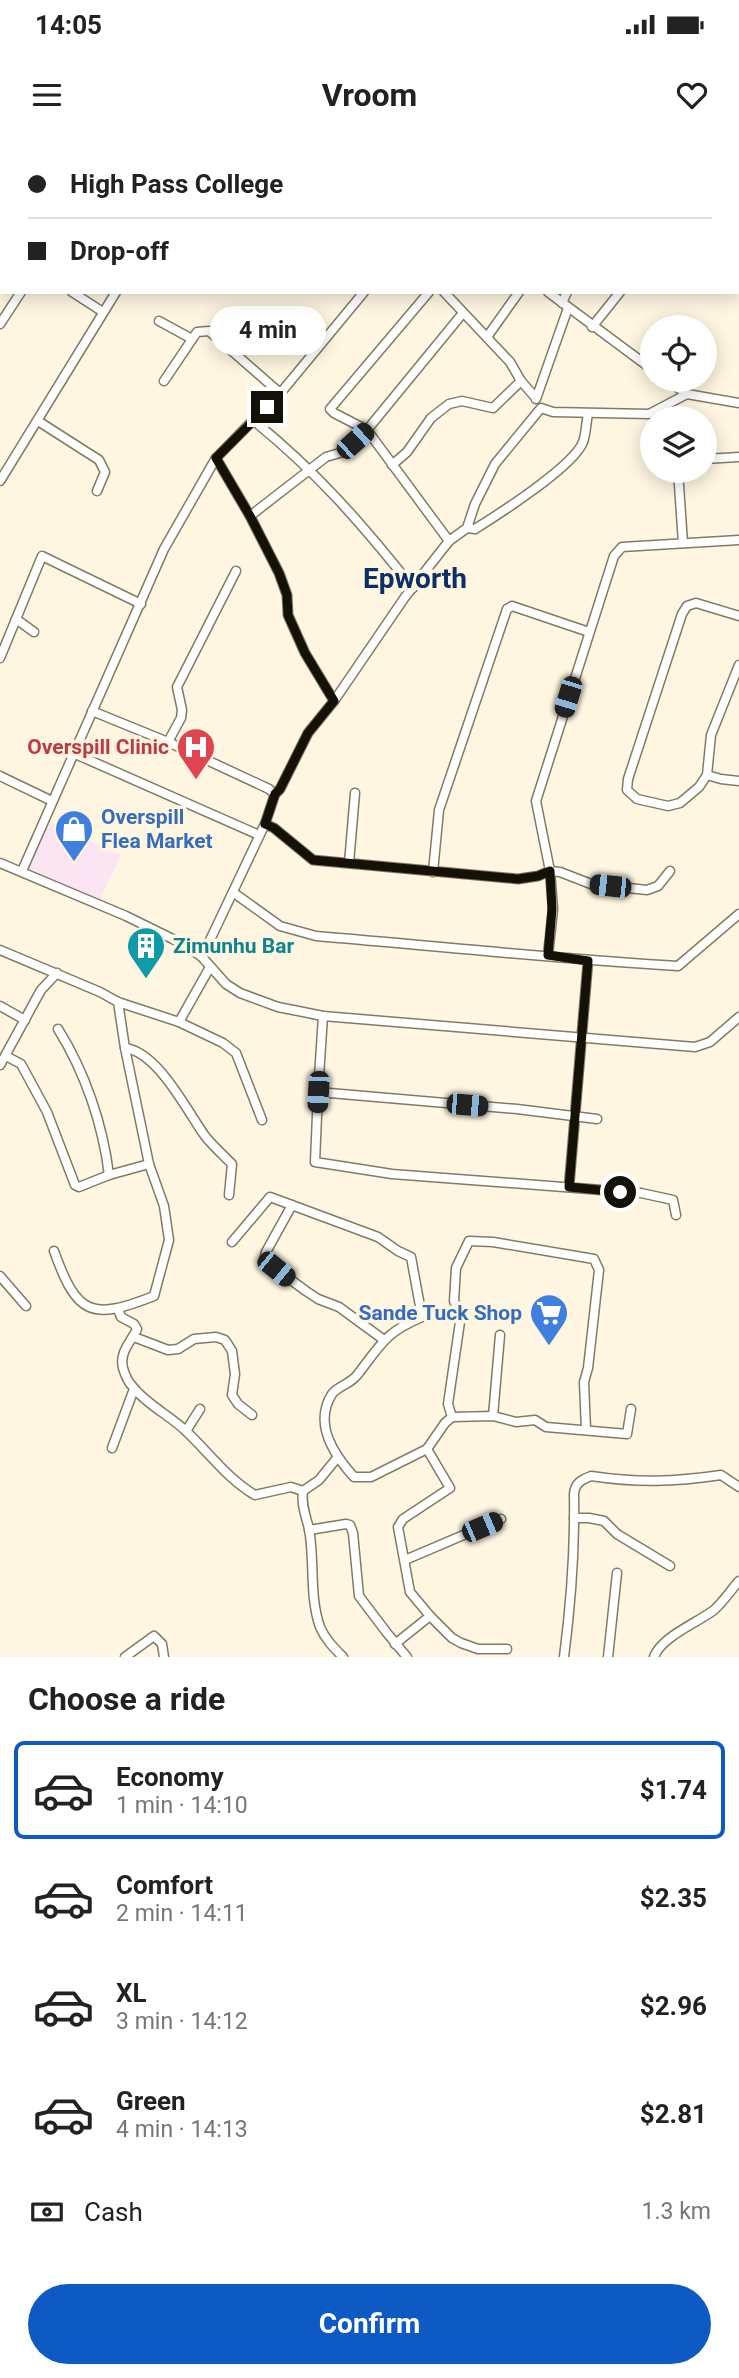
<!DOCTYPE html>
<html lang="en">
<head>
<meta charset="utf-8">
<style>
	body { margin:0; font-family:Roboto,sans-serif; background:#f2f2f2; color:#222; height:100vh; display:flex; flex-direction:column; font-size:26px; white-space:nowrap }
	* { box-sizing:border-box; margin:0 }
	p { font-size:23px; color:#767676 }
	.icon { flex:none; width:38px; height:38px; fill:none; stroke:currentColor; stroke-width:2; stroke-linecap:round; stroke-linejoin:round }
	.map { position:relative; height:1517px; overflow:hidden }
	.details { display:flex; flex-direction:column; background:#fff; flex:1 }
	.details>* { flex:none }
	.guide { position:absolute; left:0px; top:0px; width:740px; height:154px; box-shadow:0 4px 18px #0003; display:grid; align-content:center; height:154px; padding:0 28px; background:#fff }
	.controls { position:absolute; left:640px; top:175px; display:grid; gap:14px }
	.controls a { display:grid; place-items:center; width:77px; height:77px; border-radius:50%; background:#fff; box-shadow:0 4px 18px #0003; font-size:35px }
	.end { position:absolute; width:32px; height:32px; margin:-16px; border:9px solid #141108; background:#fff; box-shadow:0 0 0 4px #fff }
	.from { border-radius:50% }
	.bubble { position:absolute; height:49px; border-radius:24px; background:#fff; box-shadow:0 4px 18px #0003; font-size:23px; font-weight:700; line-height:49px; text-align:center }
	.car { position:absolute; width:21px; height:42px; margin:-21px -10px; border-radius:9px; box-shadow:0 0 5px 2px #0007; background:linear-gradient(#222 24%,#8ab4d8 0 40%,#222 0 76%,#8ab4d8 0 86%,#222 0) }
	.guide b { display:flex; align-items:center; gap:24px; height:66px; font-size:26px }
	.guide b+b { border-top:2px solid #e0e0e0 }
	.guide i { width:18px; height:18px; background:#222 }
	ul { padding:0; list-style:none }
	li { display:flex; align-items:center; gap:21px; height:98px; margin:0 14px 10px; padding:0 14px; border:4px solid transparent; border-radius:10px }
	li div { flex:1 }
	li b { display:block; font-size:26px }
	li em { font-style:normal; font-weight:700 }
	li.on { border-color:#0d5ac4 }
	li>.icon { width:63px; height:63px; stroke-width:1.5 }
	h2 { padding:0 28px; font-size:32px; line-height:84px }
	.pay { display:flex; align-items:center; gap:18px; height:77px; padding:0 28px; font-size:26px }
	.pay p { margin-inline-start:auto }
	.action { display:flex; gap:14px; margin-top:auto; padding:14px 28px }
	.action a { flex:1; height:80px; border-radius:42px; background:#0d5ac4; color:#fff; font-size:28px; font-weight:700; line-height:80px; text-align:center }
	.status { display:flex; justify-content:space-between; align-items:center; height:49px; padding:0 35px; background:#fff; direction:ltr }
	.status svg { height:19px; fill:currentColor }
	header { display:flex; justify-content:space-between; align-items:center; height:91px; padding:0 28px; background:#fff; font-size:32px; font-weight:700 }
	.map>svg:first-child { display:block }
	.commercial { fill:#fbe5f3 }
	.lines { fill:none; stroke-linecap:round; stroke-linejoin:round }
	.minor-casing { stroke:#837a63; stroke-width:11 }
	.minor { stroke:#fff; stroke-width:8 }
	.route { stroke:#141108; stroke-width:9 }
	.labels { text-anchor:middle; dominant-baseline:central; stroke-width:7; stroke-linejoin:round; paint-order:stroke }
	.health-label { font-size:21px; font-weight:bold; fill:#be3a42; stroke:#fef6e1; text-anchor:end }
	.shop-label { font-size:21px; font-weight:bold; fill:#366cbe; stroke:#fef6e1; text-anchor:start }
	.culture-label { font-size:21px; font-weight:bold; fill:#0d838f; stroke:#fef6e1; text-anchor:start }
	.district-label { font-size:28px; font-weight:bold; fill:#0d3064; stroke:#fef6e1 }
</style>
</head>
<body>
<div class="status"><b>14:05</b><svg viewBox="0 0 49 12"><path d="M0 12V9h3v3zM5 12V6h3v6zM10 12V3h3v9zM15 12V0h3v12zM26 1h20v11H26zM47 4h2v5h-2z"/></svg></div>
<header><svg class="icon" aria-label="menu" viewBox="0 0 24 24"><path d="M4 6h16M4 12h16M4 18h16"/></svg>Vroom<svg class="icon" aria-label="heart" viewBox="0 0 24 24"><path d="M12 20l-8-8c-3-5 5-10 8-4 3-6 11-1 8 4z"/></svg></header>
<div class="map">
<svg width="739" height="1517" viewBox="0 0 739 1517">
	<rect width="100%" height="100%" fill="#fef6e1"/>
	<path class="commercial" d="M49,682l72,33 -23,49 -70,-33z"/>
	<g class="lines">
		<defs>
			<g id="minor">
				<path d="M172,0l2,2"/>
				<path d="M357,0l2,2"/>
				<path d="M17,2l1,-2"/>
				<path d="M85,2v-2"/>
				<path d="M234,2l1,-2"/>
				<path d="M401,2l1,-2"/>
				<path d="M624,2v-2"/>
				<path d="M0,35l2,-4"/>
				<path d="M0,106l2,1"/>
				<path d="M72,152l31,20"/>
				<path d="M429,152l-99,117 4,4 33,17 82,111"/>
				<path d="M444,152l66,70 11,19 14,16"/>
				<path d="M548,152l105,78"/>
				<path d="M562,163l5,-11"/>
				<path d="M159,181l33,18"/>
				<path d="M0,184l21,-32"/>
				<path d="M592,187l28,-35"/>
				<path d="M487,197l32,-45"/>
				<path d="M666,240l21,14 52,9"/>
				<path d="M164,241l33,-49 12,-1 71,62"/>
				<path d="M536,259l32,-91"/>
				<path d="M38,281l61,39 6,12 -8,19"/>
				<path d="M254,281c63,51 108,103 159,167"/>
				<path d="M216,318l34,58 29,57 8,22 1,20 17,38 29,48"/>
				<path d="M705,319l34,-2"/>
				<path d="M392,325l15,-13 24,-34 18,-14 13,-3 31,7 28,-27"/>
				<path d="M678,331l5,72"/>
				<path d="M0,341l116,-189"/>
				<path d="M250,376l76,-59 17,-5 24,-22 96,-117"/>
				<path d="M467,388l8,1c24,-15 99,-63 108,-87 3,-8 3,-19 5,-28"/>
				<path d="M739,476l-43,-13 -9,3 -5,8 -54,165 -1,11 10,9 31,7 12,-3 19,-16 8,-12 4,-40 28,-70"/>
				<path d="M16,479l18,13"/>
				<path d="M0,518l42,-102 99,48"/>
				<path d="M92,571l76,31 101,47 6,5 -10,30 -63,133"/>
				<path d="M168,602l13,-24 1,-8 -5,-23 59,-116"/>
				<path d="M73,613l186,82"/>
				<path d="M707,635l14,4 18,2"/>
				<path d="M0,636l52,25"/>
				<path d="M275,654l5,-5 28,-56 26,-32 71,-104 44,-56 18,-13 8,-24 20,-40 46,-56 12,4 96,2 38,-20"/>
				<path d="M265,684l9,4 39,32 205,19 20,-3 12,-5 10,1 31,12 56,6 11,-4 12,-15"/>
				<path d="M0,723l126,53 59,29 17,12 24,27 14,9 38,14 45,9 372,31 15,-5 29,-25"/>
				<path d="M349,723l6,-70"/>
				<path d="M22,731l142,-322 52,-91 67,-68 81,-98"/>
				<path d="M433,732l6,-62 68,-201 5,-3 77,26"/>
				<path d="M234,753l46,33 36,10c121,10 242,23 362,30l61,-52"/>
				<path d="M0,810l100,42 18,10 61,20 44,21 13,10 26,67"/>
				<path d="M548,815l5,-46 -3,-38 -14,-70 78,-245 8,-9 117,-7"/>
				<path d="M0,866l25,14"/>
				<path d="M323,876l-5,76 199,17 80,10"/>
				<path d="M179,882l31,-55"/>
				<path d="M58,889c27,43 45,96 51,146"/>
				<path d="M125,908c33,4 62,63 80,88 8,10 18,19 27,28l-3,31"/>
				<path d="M6,916l15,8 26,48 28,73 4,2 30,-12 40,-11"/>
				<path d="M0,925l41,-75 16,-17"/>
				<path d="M318,952l-3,70 77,12 249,19 32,7 3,15"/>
				<path d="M569,1047l19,-226"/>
				<path d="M292,1065l-26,47 -2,8 42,31 12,8 21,8 45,33"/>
				<path d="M232,1102l38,-45 108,40 20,14 13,6 11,60c-36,15 -41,27 -64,57 -7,10 -20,12 -26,20 -19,30 2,61 22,83h17l56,-28 18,-26 7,-6 41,-1 23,6 19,-2 11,7 81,7 4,-25"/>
				<path d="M54,1111c23,64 37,70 100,45l15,-56 -5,-34 -15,-42 -24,-116 -7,-46"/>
				<path d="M0,1136l26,30"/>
				<path d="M118,1169l3,8 13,7 3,5c-6,13 -18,23 -14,39 2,7 5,14 10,19 14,18 38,29 54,45 23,22 41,47 68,63l36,-8 12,4"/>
				<path d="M134,1197l34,13 10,-1 16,-10 22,-2 9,3 7,11 3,23 -3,21 6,9 14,11"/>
				<path d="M493,1276l7,-81"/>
				<path d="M452,1277l-4,-13 13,-89 -7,-14 2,-33 13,-27 24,1 101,17 5,11 -11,98 -4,14 2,48"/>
				<path d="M186,1291l14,-22"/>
				<path d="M112,1308l22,-59"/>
				<path d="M427,1309l23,39 -47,31 -5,8 12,65 20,24 22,22 9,5 17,6h29"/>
				<path d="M337,1318l-18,22 -16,11c-2,14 3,25 6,38 6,32 0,67 11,98 5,12 14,21 23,30"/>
				<path d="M574,1378h15l15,3 13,13 53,32"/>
				<path d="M309,1390l37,-6 4,1 3,8 6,63 28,37 20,24"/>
				<path d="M405,1420l96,-41"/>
				<path d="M395,1504l35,-28"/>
				<path d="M125,1517l29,-21 8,8 2,13"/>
				<path d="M564,1517c7,-54 11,-109 10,-163 1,-11 7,-14 17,-18 47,7 83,6 130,-1l18,12"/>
				<path d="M608,1517l9,-84"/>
				<path d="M654,1517c7,-20 43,-34 60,-47 9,-8 17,-20 25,-29"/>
			</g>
		</defs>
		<use href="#minor" class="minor-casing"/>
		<use href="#minor" class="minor"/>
	</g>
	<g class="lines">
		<path class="route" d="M267,267l-51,51 34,58 29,57 8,22 1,20 17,38 29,48 -26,32 -28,56 -5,5 -10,30 9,4 39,32 205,19 20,-3 12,-5 2,38 -4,46 40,6 -19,226 51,5"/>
	</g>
	<defs>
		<symbol id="hospital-pin" viewBox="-11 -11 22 30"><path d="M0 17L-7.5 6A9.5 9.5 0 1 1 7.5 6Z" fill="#e0444e" stroke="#fef6e1"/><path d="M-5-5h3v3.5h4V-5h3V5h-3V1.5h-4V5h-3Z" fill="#fff"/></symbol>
		<symbol id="shop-pin" viewBox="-11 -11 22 30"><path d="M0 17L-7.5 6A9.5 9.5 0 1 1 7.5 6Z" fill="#3f7fe0" stroke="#fef6e1"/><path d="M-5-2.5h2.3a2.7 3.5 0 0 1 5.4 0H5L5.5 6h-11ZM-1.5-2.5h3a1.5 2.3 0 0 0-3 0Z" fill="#fff"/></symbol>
		<symbol id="building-pin" viewBox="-11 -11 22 30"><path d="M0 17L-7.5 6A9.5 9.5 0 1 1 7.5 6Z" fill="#0f9aa8" stroke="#fef6e1"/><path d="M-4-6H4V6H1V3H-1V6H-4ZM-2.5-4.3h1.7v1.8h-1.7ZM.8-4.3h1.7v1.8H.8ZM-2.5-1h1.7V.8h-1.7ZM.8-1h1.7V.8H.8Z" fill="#fff"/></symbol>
		<symbol id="supermarket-pin" viewBox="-11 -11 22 30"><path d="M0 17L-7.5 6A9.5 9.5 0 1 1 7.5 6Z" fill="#3f7fe0" stroke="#fef6e1"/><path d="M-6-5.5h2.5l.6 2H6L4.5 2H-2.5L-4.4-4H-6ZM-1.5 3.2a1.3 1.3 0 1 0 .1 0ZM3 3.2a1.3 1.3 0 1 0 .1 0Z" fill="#fff"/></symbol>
	</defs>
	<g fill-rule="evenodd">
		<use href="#hospital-pin" x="174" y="585" width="44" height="60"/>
		<use href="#shop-pin" x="52" y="667" width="44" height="60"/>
		<use href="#building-pin" x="124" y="784" width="44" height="60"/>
		<use href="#supermarket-pin" x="527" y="1151" width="44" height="60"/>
	</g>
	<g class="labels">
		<g class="health-label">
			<text x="169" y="607">Overspill Clinic</text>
		</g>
		<g class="shop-label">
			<text x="101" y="677">Overspill<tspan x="101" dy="24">Flea Market</tspan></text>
			<text x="522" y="1173" text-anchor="end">Sande Tuck Shop</text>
		</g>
		<g class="culture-label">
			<text x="173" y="806">Zimunhu Bar</text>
		</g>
		<g class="district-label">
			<text x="415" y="438">Epworth</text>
		</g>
	</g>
</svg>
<div class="controls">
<a><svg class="icon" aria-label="locate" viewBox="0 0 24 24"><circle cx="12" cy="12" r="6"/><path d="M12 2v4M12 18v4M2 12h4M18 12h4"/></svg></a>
<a><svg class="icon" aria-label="layers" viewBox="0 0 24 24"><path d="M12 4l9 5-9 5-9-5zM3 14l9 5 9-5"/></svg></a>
</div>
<i class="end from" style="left:620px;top:1052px"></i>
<i class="end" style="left:267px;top:267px"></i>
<div class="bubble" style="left:210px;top:166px;width:116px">4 min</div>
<i class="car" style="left:355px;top:301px;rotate:48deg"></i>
<i class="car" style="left:568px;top:557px;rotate:197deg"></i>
<i class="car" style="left:610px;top:746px;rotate:276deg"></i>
<i class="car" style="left:318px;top:952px;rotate:183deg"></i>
<i class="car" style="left:467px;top:965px;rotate:95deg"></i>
<i class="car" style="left:276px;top:1129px;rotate:129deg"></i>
<i class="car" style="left:482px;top:1387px;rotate:67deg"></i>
<div class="guide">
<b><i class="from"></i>High Pass College</b>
<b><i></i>Drop-off</b>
</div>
</div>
<section class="details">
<h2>Choose a ride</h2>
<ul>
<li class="on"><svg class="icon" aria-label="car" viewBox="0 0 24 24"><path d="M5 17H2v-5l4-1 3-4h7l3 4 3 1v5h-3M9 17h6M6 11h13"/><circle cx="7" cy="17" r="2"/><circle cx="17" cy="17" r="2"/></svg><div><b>Economy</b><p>1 min · 14:10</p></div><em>$1.74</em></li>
<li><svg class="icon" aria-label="car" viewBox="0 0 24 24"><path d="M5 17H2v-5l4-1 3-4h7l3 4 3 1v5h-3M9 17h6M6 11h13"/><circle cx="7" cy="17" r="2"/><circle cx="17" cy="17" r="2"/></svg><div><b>Comfort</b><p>2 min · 14:11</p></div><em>$2.35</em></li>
<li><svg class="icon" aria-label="car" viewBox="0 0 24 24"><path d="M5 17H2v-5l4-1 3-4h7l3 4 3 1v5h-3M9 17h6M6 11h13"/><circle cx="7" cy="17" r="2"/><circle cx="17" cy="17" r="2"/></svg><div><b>XL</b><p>3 min · 14:12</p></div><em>$2.96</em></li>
<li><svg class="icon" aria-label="car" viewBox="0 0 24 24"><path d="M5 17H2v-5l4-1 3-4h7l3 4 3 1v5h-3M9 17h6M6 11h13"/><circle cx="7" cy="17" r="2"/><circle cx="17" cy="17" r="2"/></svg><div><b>Green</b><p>4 min · 14:13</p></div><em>$2.81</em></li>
</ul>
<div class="pay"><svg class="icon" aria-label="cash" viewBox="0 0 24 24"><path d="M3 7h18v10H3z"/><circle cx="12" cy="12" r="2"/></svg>Cash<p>1.3 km</p></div>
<div class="action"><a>Confirm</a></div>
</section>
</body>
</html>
